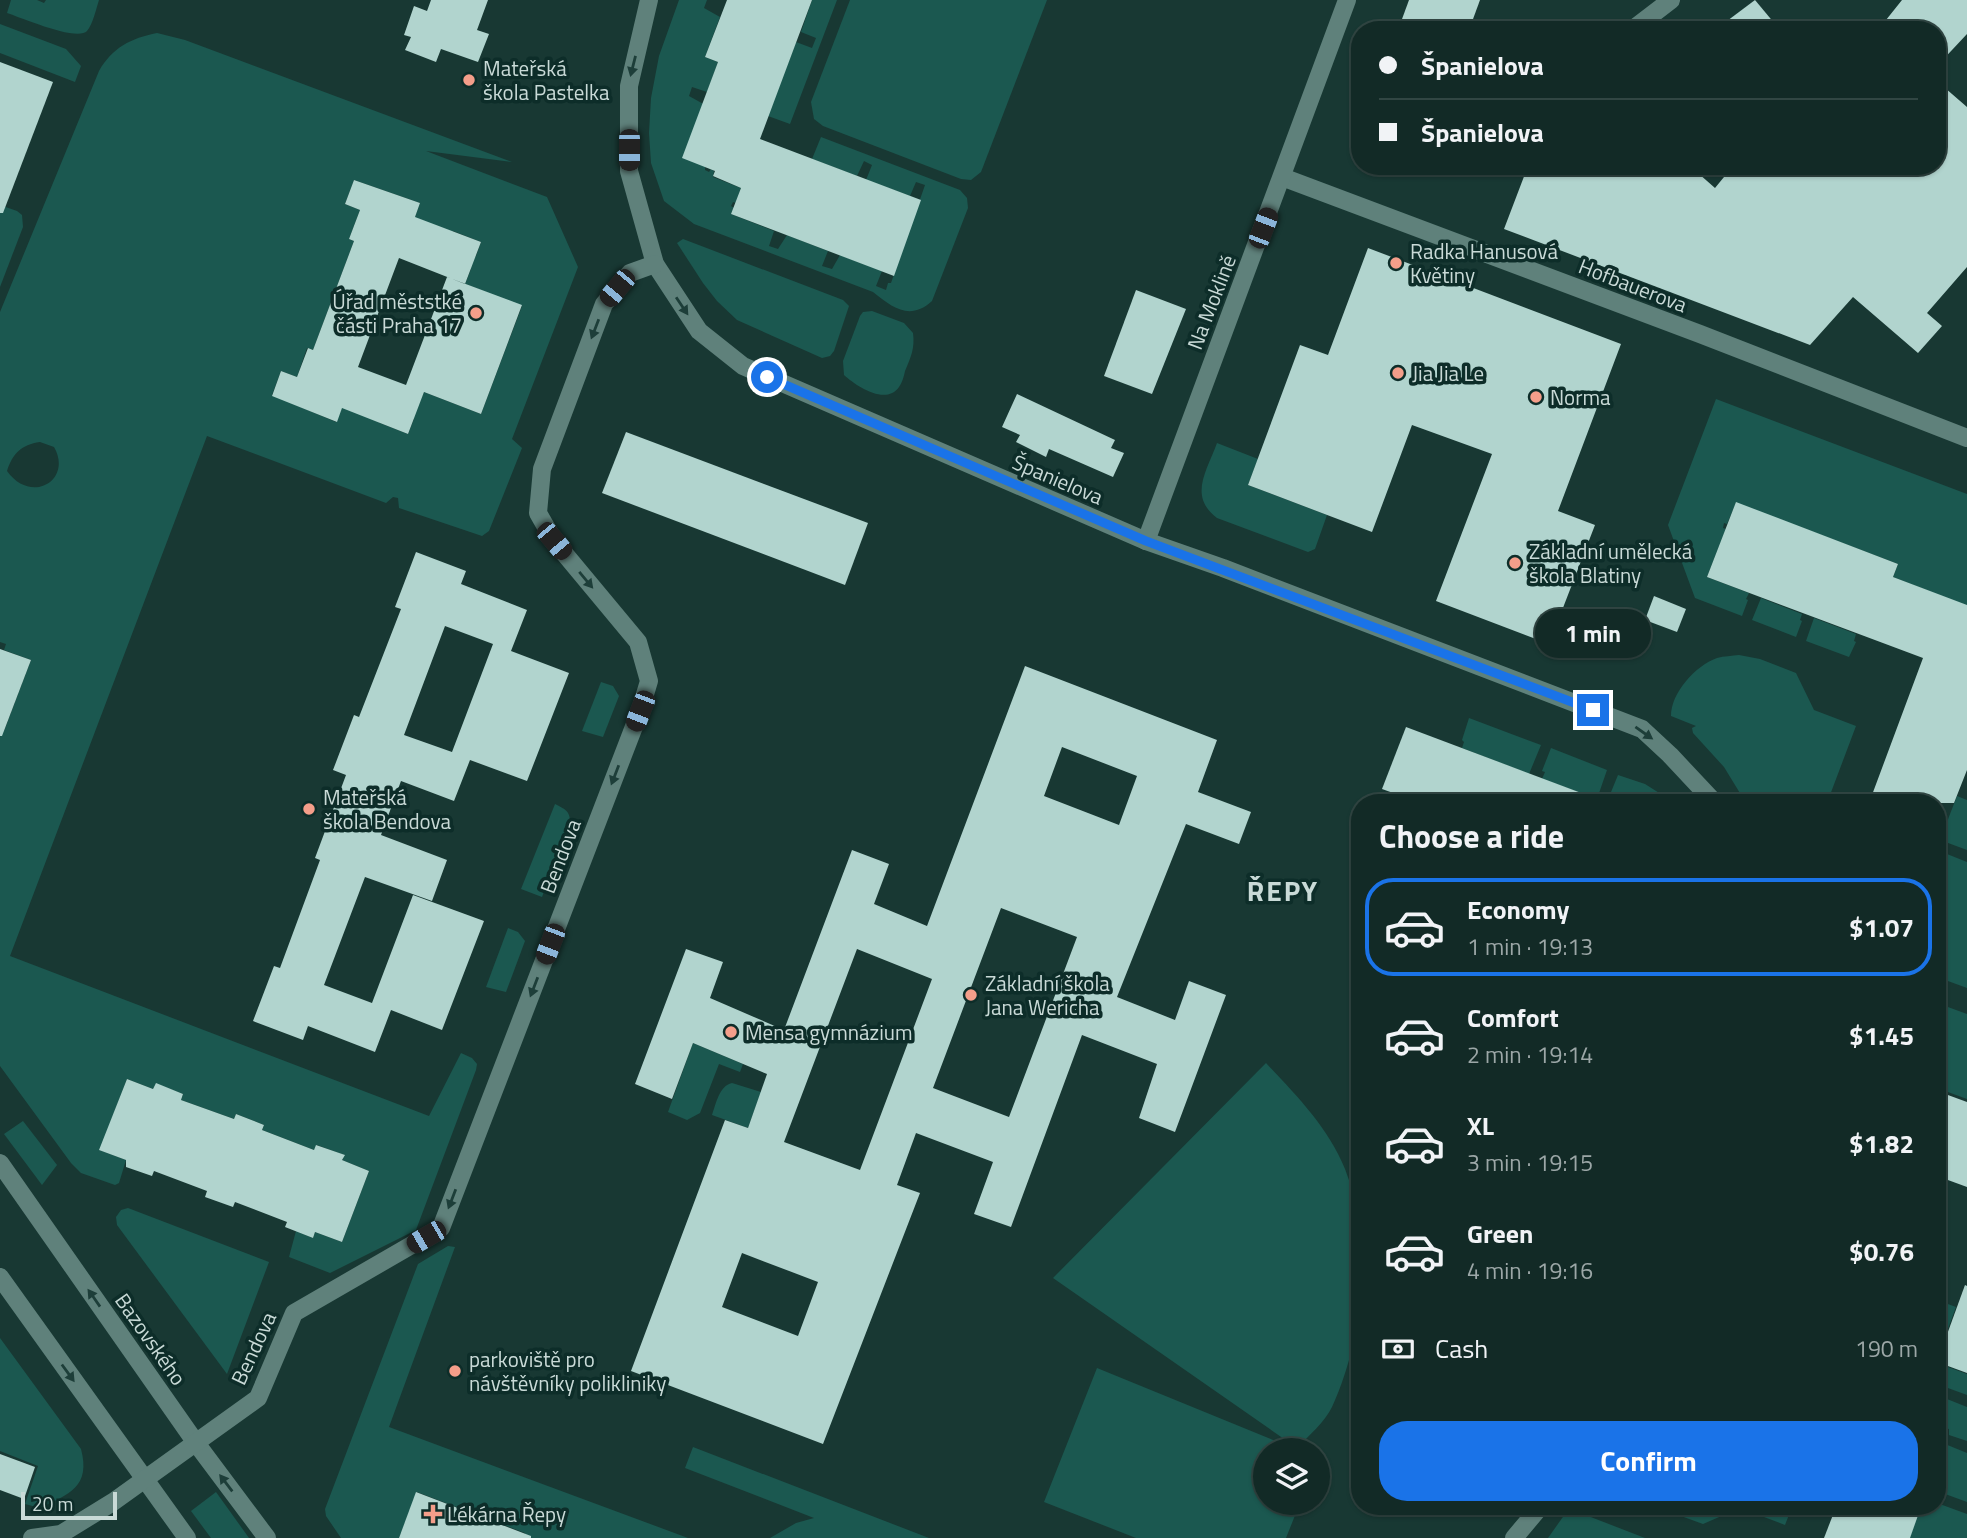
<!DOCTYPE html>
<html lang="en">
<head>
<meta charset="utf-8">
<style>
	body { margin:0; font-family:"Titillium Web",sans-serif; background:#1f3632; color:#f1f3f6; height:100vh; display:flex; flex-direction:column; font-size:26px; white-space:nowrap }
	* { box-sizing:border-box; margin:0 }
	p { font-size:23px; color:#9ca7a7 }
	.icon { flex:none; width:38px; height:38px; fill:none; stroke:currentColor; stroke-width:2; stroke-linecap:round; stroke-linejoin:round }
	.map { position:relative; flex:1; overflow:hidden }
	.side { position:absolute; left:1351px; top:794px; width:595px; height:721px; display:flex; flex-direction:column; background:#122a26; border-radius:28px; box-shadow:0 2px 5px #0004,0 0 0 2px #314643 }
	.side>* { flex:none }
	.guide { position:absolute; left:1351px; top:21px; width:595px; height:154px; border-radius:28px; box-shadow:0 2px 5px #0004,0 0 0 2px #314643; display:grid; align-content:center; height:154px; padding:0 28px; background:#122a26 }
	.tools { position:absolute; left:1253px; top:1438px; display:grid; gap:14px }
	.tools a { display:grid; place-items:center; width:77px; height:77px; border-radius:50%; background:#122a26; box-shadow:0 2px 5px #0004,0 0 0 2px #314643; font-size:35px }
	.scale { position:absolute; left:21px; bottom:18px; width:96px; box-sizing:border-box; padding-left:7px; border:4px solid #c9dad7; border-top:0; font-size:19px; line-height:24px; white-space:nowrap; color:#c9dad7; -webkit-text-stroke:5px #0d2d29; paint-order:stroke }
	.end { position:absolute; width:32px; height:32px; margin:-16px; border:9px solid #1a73e8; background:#fff; box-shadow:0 0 0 4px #fff }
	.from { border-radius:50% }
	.bubble { position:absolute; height:49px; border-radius:24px; background:#122a26; box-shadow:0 2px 5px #0004,0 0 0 2px #314643; font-size:23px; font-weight:700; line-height:49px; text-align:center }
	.car { position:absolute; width:21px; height:42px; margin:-21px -10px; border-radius:9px; box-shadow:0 0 5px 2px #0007; background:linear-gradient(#222 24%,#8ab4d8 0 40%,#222 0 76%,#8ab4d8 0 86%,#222 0) }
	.guide b { display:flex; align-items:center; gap:24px; height:66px; font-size:26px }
	.guide b+b { border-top:2px solid #314643 }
	.guide i { width:18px; height:18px; background:#f1f3f6 }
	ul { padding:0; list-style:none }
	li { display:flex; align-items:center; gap:21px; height:98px; margin:0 14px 10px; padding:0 14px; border:4px solid transparent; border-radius:28px }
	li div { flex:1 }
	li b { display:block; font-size:26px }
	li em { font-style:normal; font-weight:700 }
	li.active { border-color:#1a73e8 }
	li>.icon { width:63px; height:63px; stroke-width:1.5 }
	h2 { padding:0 28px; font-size:32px; line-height:84px }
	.pay { display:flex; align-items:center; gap:18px; height:77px; padding:0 28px; font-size:26px }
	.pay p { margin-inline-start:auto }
	.cta { display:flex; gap:14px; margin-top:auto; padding:14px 28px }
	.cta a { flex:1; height:80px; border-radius:28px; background:#1a73e8; color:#fff; font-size:28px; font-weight:700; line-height:80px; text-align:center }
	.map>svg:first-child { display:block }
	.green { fill:#1b5850; fill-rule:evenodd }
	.building { fill:#b1d4ce; fill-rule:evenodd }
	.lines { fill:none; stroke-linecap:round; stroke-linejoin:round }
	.minor { stroke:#5f817b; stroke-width:18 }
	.oneway { fill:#1d3e39 }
	.route { stroke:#1a73e8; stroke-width:9 }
	.poi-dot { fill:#f49e8a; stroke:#0d2d29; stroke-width:2.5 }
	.labels { text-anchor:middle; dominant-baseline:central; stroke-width:7; stroke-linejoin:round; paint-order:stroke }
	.poi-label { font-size:21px; fill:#c9dad7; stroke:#0d2d29; text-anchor:start }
	.street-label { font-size:21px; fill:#c9dad7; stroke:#0d2d29 }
	.district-label { font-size:28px; font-weight:bold; letter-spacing:2px; fill:#c9dad7; stroke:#0d2d29 }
</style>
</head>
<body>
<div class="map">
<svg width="1967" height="1538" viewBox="0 0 1967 1538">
	<rect width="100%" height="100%" fill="#183833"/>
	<g class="green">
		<path d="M11,0h26l7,3 2,-3h53c-3,9 -6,24 -12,31 -10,11 -67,-14 -80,-18z"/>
		<path d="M679,0h28l-3,8 16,9 -15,40 13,5 -11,30 -15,-5 -3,9 18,10 -2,64 4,2 2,-3 3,2 -1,6 28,11 -5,15 -3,-1 -2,4 3,2 -3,6 43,17 -5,15 9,3 9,-14 41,16 -6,15 10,3 8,-14 42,16 -6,15 10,4 2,-7h3l34,-98 -9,-3 -6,14 -44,-16 6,-15 -8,-4 -7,15 -45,-17 9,-22 139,53 7,8 1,10 -36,93c-22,20 -39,7 -59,-9l-179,-68 -30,-23 -13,-38 -2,-30 2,-35 8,-42z"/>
		<path d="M812,0h25l-47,124 -22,-8 28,-74 16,6 4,-10 -15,-6z"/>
		<path d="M850,0h197l-66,172 -10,8 -10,-1 -138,-53 -9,-7 -3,-17z"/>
		<path d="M0,24l66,25 15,17 -6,16 -75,-29z"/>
		<path d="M157,33l28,7 327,122 -86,-11 121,46 31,70 -66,172 10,9 -33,83 -7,5 -83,-28 -1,-10 -5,-1 -7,6 -179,-67 -197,520 419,160 32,-63 11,5 5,6 -1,6 -60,160 -86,43 -41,-16 7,-26 17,7 2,-6 27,10 27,-71 -27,-11 2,-5 -27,-10 -3,5 -52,-20 2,-5 -28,-11 -2,5 -53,-19 2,-6 -27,-10 -3,5 -26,-10 -27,71 26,10 -7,23 -4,2 -34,-12 -10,-10 -71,-97v-336l4,1 27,-71 -27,-10 2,-6 -6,-2v-330l99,-241c13,-23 32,-33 58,-38zM354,180l66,23 -10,27 37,14 6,-13 28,11 -5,14 -11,11 6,2 -6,15 57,22 -41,108 -57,-22 -6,14 -9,11 5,2 -6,15 -28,-11 -33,-28 -11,27 -64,-27 9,-24 16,6 10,-29 6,2 41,-109 -5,-2 11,-29 -15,-6zM40,442l14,5c19,33 -23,58 -47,24 6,-18 14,-26 33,-29z"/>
		<path d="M0,205l17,6 5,4 1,12 -23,60z"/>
		<path d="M683,239l160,61 6,6 -15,45 -4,5 -8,2 -85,-38 -20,-19 -14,-18 -26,-40z"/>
		<path d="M872,311l32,12 9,10c2,15 -2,24 -8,38 -1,5 -3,12 -6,16 -13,19 -43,-1 -55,-12l-1,-14 17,-45 3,-4z"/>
		<path d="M1716,399l251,95v112l-74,-29 5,-13 -162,-61 -9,21 -3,-1 -1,5 3,1 -19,48 42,16 -3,6 2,1 -6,16 -47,-18 -27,-73z"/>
		<path d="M1217,443l41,16 -10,26 79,30 -12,34 -7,3 -91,-34c-29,-22 -10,-47 0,-75z"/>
		<path d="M1761,598l41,16 -2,6 2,1 -6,16 -44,-17z"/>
		<path d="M1814,618l42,16 -2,7 2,1 -7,15 -43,-16z"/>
		<path d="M1739,655l21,4 36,14 18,37 42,16 -29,77h-81l-22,-36 -31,-34 -1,-5 4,-2 -25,-10c0,-23 24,-50 46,-58 7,-2 15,-2 22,-3z"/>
		<path d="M601,682l12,4 6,10 -16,41 -21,-6z"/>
		<path d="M1469,718l72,27 -12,29 -67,-26 2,-6 -2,-2z"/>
		<path d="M1551,748l56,22 -10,29 -55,-20 3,-7 -3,-1z"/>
		<path d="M1618,775l27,9 30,19h-66l3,-5 -3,-1z"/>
		<path d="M1957,796l10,4v50l-27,-10z"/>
		<path d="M555,804c10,5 15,7 15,18l-28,75 -21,-8z"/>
		<path d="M1937,850l30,12v126l-30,-11z"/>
		<path d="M508,928l10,4 7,9 -19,51 -20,-5z"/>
		<path d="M1937,1003l30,11v85l-30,-11z"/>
		<path d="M693,1043l50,21 -3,8 -21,-8 -19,49 -13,7 -19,-8z"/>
		<path d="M1266,1063c30,32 62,64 79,106 28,72 19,169 -13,238 -7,15 -24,29 -35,41l-244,-170z"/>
		<path d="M732,1083l29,9 -13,36 -36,-13c4,-11 7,-29 20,-32z"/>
		<path d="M23,1121l34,44 -15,20 -38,-51z"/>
		<path d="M128,1208l141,54 -42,112 -110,-149 -1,-8 5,-7z"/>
		<path d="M448,1246l7,1 -66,180 299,111h-164l1,-5 -108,-41 -18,46h-58l-15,-22 -1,-7 93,-245z"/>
		<path d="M1937,1300l19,7 -15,41 -4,-1z"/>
		<path d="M0,1338l81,111c10,38 -12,45 -41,59l-15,-4 13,-38 -38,-15z"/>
		<path d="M1937,1363l30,11v21l-30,-11z"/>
		<path d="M1097,1368l203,83h-35v52h35l-14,35h-150l-92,-36z"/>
		<path d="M1937,1395l30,12v34l-18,-6v-6l-12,-2z"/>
		<path d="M1945,1444l22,9v49l-30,-11v-27z"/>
		<path d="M693,1447l236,91h-159l26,-15 18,-5 -129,-50z"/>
		<path d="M216,1492l33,46h-38l-20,-27z"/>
		<path d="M1937,1503l30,11v24h-58l12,-31h16z"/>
		<path d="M1656,1507h136l-7,18 -45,-17 -37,16z"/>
		<path d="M1575,1512l8,2 62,24h-97l17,-24z"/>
	</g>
	<g class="building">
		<path d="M431,0h57l-11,30 12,4 -11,28 -37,-13 -5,13 -31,-12 6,-13 -7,-2 10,-29 13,5z"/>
		<path d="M727,0h85l-52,139 161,61 -27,76 -163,-62 10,-26 -28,-12 2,-5 -33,-13 36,-96 -13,-5z"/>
		<path d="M1409,0h71l-11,30h-71z"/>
		<path d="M1755,0l25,30h-65z"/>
		<path d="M1902,0h65v34l-30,32v-36h-59z"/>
		<path d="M0,62l53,20 -50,131h-3z"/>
		<path d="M1937,81l30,26v160l-40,46 15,13 -24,27 -65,-56 -43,48 -306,-116 24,-63h162l25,22 18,-22h204z"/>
		<path d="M354,180l66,23 -5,14 66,25 -16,42 -66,-26 -41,109 48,18 41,-108 75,28 -41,109 -57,-22 -16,42 -66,-26 -5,14 -65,-26 9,-25 16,6 11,-29 5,2 41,-109 -5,-2 11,-29 -15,-6z"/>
		<path d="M1368,248l253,96 -63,167 37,14 -46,119 -113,-43 56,-147 -80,-29 -40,107 -124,-47 52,-140 28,10z"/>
		<path d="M1136,290l50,19 -34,85 -48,-18z"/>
		<path d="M1017,394l98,46 -4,8 13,5 -11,24 -64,-28 -3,8 -30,-15 4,-7 -18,-8z"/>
		<path d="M626,432l242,91 -23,62 -243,-92z"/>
		<path d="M1736,502l162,62 -5,13 74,28v165l-13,33h-85l54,-145 -216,-81z"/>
		<path d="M416,552l50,19 -5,13 66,26 -16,41 58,22 -42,108 -57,-21 -16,41 -53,-20 -20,54 66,25 -15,41 -67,-24 -41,108 48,18 41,-108 71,26 -42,109 -51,-20 -16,42 -67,-26 -5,14 -50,-19 21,-55 6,2 40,-108 -5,-2 31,-83 -13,-5 21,-55 5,2 42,-108 -6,-2zM445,626l48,18 -41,108 -48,-17z"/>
		<path d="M1654,596l32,13 -9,23 -32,-12z"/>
		<path d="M0,649l31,11 -29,76h-2z"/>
		<path d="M1025,666l192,74 -19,52 53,20 -12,32 -53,-20 -69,173 58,23 14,-39 37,14 -51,137 -36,-14 18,-54 -75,-29 -71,192 -37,-13 19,-52 -77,-29 -19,52 23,8 -97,251 -192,-73 94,-251 23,8 19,-54 -74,-31 -21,56 -37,-15 51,-135 37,13 -13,36 74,32 68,-180 37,14 -15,40 53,22zM1062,747l75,29 -18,49 -75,-29zM1001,908l76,29 -68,180 -76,-29zM857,949l75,30 -72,191 -76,-28zM742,1253l76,29 -20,54 -76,-29z"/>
		<path d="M1406,727l194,73v3h-179l-39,-14z"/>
		<path d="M127,1079l26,10 3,-6 27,11 -2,6 53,19 2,-5 28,11 -2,5 52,20 2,-5 29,10 -3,5 27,11 -27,71 -27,-10 -2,6 -28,-11 2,-5 -52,-20 -2,5 -28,-10 2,-6 -53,-20 -2,5 -26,-9v-7l-27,-10z"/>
		<path d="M1937,1091l30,11v85l-30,-11z"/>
		<path d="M1965,1285l2,1v87l-30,-11z"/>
		<path d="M0,1454l35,13 -11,32 -24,-9z"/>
		<path d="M416,1492l115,44v2h-132z"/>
		<path d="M1836,1507h85l-11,31h-86z"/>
	</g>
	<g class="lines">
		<g class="minor">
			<path d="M649,0l-20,86v85l26,93 44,67 44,35 403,175 77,27 419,161 28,26 45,48"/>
			<path d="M1632,30l39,-30"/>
			<path d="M1282,177l418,157 267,104"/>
			<path d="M1146,541l201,-541"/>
			<path d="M0,1163l196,280 71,95"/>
			<path d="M0,1277l187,261"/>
			<path d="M32,1538l29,-4 52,-32 145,-104 36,-85 147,-85 199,-517 9,-30 -11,-39 -84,-101 -16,-28 4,-44 62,-165 26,-31 25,-9"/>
			<path d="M1514,1538l26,-31"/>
		</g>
	</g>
	<defs><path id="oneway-solid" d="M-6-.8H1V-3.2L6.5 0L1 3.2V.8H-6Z" transform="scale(1.75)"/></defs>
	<g class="oneway">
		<use href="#oneway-solid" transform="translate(633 66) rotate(104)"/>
		<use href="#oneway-solid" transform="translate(682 306) rotate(56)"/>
		<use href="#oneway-solid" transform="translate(595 329) rotate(111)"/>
		<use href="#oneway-solid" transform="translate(586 580) rotate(50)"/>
		<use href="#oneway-solid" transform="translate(1644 733) rotate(35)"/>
		<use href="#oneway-solid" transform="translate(615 775) rotate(111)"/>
		<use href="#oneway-solid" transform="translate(534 987) rotate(111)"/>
		<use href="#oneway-solid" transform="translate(452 1199) rotate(111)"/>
		<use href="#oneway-solid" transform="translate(94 1298) rotate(-125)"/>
		<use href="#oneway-solid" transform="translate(68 1373) rotate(54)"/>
		<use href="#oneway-solid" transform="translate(226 1483) rotate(-127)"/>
	</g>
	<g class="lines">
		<path class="route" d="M767,377l379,164 447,169"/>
	</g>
	<g class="poi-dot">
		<circle cx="469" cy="80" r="7"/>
		<circle cx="1396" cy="263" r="7"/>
		<circle cx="476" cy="313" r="7"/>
		<circle cx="1398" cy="373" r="7"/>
		<circle cx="1536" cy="397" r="7"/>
		<circle cx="1515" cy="563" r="7"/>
		<circle cx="309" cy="809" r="7"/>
		<circle cx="971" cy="995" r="7"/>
		<circle cx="731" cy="1032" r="7"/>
		<circle cx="455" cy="1371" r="7"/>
		<path d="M429.5 1503.5h7v7h7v7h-7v7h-7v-7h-7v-7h7z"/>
	</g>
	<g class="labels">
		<g class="poi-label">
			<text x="483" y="68">Mateřská<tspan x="483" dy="24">škola Pastelka</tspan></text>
			<text x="1410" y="251">Radka Hanusová<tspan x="1410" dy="24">Květiny</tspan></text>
			<text x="462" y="301" text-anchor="end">Úřad měststké<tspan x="462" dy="24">části Praha 17</tspan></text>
			<text x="1412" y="373">Jia Jia Le</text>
			<text x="1550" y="397">Norma</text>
			<text x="1529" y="551">Základní umělecká<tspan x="1529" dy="24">škola Blatiny</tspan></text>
			<text x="323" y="797">Mateřská<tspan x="323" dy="24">škola Bendova</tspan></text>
			<text x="985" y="983">Základní škola<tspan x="985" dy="24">Jana Wericha</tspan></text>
			<text x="745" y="1032">Mensa gymnázium</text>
			<text x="469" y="1359">parkoviště pro<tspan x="469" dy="24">návštěvníky polikliniky</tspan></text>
			<text x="447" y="1514">Lékárna Řepy</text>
		</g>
		<g class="street-label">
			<text transform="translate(1633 285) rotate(21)">Hofbauerova</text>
			<text transform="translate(1211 302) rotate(-69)">Na Moklině</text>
			<text transform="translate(1058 479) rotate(23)">Španielova</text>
			<text transform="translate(560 856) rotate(-69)">Bendova</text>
			<text transform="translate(151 1339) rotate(55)">Bazovského</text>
			<text transform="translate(253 1348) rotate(-65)">Bendova</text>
		</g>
		<g class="district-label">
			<text x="1283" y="890">ŘEPY</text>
		</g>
	</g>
</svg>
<div class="tools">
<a><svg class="icon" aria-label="layers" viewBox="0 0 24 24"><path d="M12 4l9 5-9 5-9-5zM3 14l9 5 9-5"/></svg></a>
</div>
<div class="scale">20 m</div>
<i class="end from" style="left:767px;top:377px"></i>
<i class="end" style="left:1593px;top:710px"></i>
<div class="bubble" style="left:1535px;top:609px;width:116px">1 min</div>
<i class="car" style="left:629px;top:150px;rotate:180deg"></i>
<i class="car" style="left:1263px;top:228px;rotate:21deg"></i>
<i class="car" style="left:617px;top:288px;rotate:220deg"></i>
<i class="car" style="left:554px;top:541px;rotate:140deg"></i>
<i class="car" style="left:640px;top:711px;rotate:201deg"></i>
<i class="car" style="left:550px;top:944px;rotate:201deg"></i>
<i class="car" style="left:426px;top:1237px;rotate:240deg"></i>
<div class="guide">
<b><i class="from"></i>Španielova</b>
<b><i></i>Španielova</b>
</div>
<section class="side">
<h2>Choose a ride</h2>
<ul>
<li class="active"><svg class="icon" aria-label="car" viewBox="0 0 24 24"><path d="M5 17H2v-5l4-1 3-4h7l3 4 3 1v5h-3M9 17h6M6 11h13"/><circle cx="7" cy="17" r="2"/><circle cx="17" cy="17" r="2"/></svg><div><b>Economy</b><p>1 min · 19:13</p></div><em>$1.07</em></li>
<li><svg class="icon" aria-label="car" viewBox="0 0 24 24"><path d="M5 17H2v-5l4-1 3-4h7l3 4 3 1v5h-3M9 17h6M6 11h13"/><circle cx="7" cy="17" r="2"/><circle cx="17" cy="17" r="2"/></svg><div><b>Comfort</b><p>2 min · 19:14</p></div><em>$1.45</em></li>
<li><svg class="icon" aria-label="car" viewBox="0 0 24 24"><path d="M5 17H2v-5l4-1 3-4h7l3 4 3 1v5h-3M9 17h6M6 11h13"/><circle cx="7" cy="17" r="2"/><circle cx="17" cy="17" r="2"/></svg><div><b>XL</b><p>3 min · 19:15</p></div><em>$1.82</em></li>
<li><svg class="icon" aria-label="car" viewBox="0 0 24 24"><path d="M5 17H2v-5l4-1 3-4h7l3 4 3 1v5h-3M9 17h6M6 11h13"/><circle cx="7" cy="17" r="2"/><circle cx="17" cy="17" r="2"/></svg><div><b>Green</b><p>4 min · 19:16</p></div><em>$0.76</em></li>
</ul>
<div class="pay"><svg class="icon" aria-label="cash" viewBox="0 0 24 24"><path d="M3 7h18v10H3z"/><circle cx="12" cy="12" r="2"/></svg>Cash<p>190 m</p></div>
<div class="cta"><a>Confirm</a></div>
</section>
</div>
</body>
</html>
